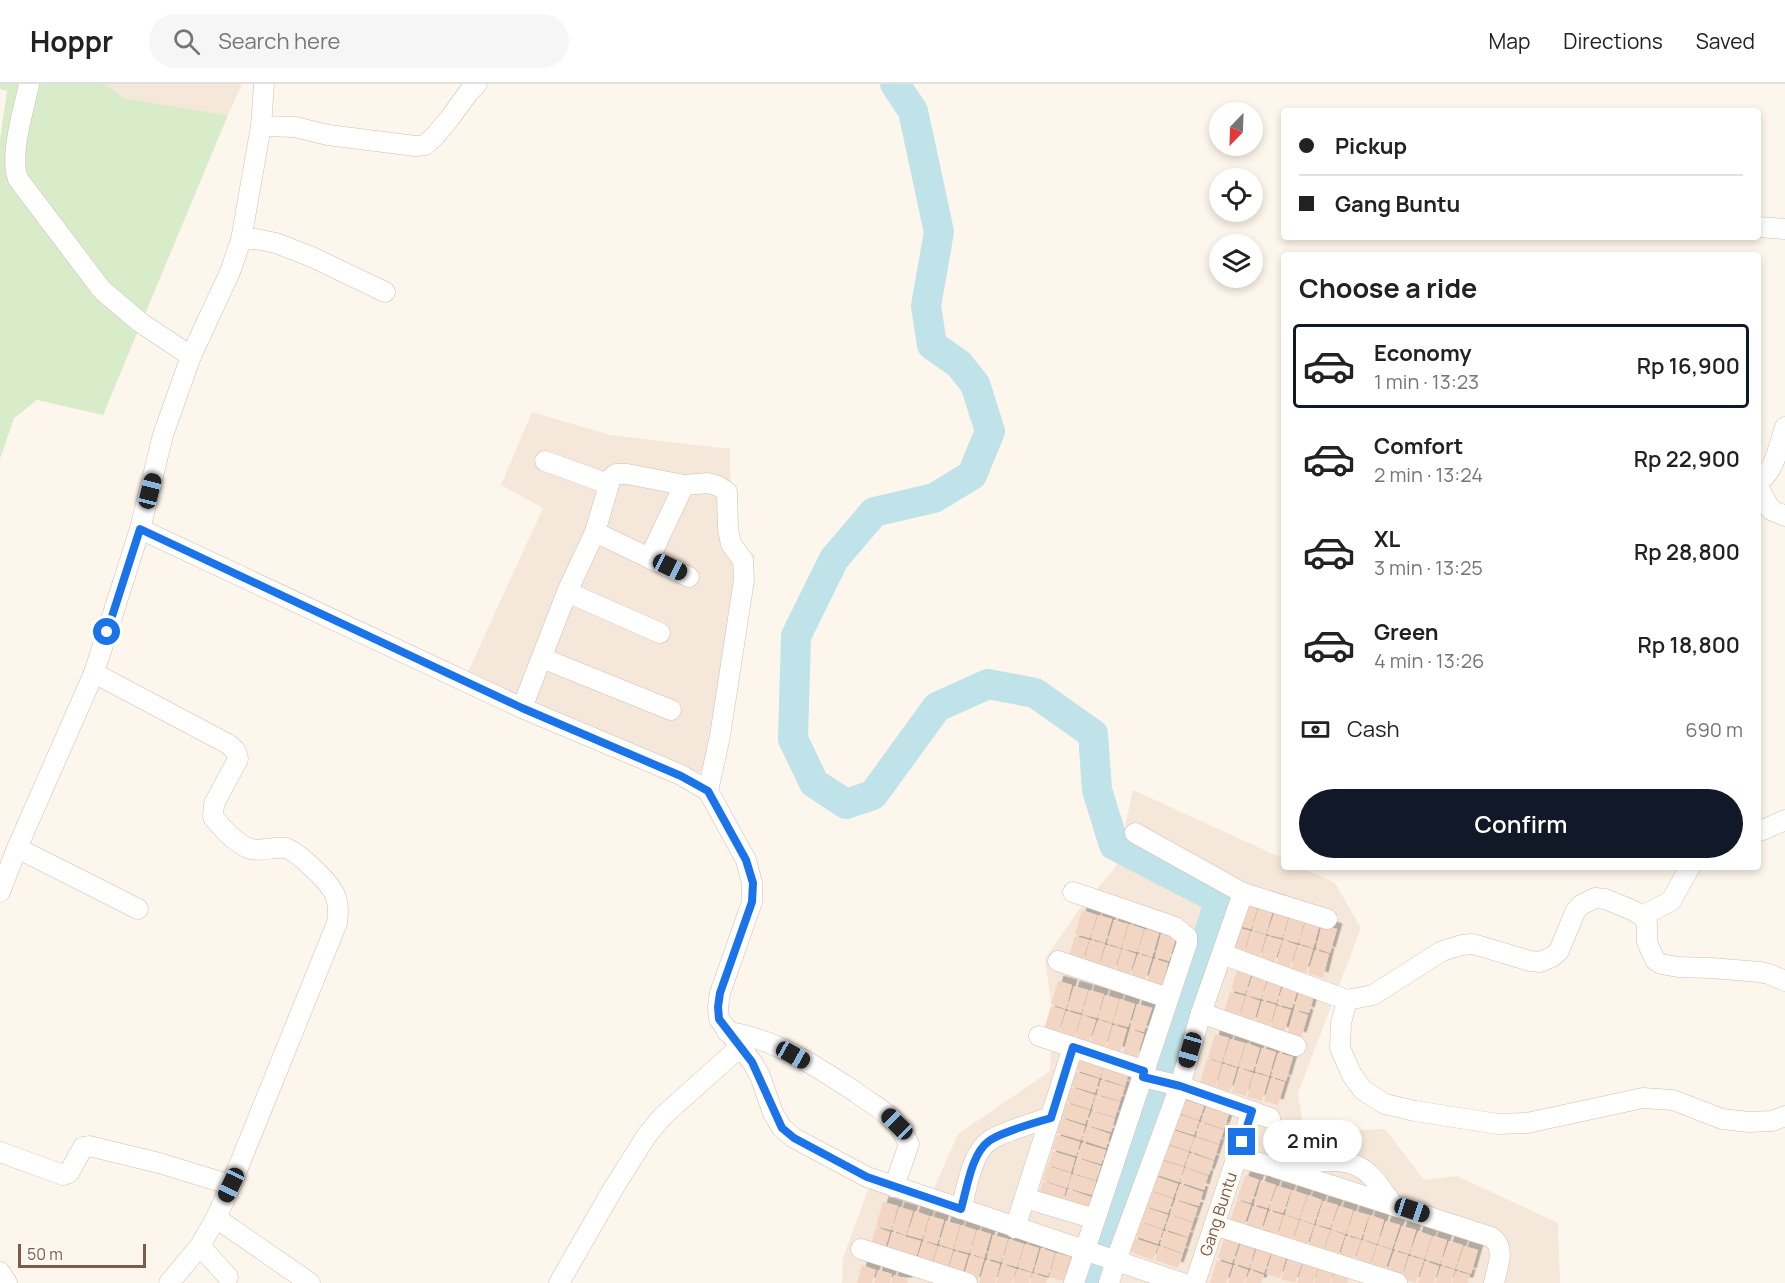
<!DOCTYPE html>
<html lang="en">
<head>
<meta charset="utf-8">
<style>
	body { margin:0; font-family:Manrope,sans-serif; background:#f6f6f6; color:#222; height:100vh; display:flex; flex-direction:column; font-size:22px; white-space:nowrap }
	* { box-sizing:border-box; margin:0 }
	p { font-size:20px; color:#767676 }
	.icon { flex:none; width:33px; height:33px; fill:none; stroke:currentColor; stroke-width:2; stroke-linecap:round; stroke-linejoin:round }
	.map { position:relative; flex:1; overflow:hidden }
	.panel { position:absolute; left:1281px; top:168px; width:480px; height:618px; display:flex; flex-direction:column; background:#fff; border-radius:6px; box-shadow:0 3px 9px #0003 }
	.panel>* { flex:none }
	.top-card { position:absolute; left:1281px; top:24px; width:480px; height:132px; border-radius:6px; box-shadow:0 3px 9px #0003; display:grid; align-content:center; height:132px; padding:0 18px; background:#fff }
	.needle { width:39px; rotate:203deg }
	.fabs { position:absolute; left:1209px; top:18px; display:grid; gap:12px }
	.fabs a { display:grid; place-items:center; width:54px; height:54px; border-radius:50%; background:#fff; box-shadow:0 3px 9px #0003; font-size:30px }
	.scale { position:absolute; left:18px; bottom:15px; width:128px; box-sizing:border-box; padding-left:6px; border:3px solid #7a5c4d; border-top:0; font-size:16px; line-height:21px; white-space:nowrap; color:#7a5c4d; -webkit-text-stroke:4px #fffaf3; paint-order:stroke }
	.end { position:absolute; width:27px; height:27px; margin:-14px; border:8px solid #1a73e8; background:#fff; box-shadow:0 0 0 3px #fff }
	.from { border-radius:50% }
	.bubble { position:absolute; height:42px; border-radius:21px; background:#fff; box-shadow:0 3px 9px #0003; font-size:20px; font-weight:600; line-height:42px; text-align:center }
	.car { position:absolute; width:18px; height:36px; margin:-18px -9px; border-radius:8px; box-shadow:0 0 4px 2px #0007; background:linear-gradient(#222 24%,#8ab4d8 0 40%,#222 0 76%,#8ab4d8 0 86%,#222 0) }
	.top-card b { display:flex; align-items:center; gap:21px; height:57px; font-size:22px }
	.top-card b+b { border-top:2px solid #e0e0e0 }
	.top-card i { width:15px; height:15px; background:#222 }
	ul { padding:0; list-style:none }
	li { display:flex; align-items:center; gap:18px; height:84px; margin:0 12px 9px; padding:0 6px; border:3px solid transparent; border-radius:6px }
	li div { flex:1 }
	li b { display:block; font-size:22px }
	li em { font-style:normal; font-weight:600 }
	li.on { border-color:#111827 }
	li>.icon { width:54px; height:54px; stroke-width:1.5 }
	h2 { padding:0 18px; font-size:27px; line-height:72px }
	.pay { display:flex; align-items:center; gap:15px; height:66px; padding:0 18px; font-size:22px }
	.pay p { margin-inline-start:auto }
	.cta { display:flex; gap:12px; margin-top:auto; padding:12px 18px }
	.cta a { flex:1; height:69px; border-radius:36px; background:#111827; color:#fff; font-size:24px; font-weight:600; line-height:69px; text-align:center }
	header { display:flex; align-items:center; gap:36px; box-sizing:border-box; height:84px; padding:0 30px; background:#fff; border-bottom:2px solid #e0e0e0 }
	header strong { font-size:28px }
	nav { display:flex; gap:33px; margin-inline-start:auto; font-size:21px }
	.search { width:420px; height:54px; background:#f6f6f6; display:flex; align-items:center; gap:15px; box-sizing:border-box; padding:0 21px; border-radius:33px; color:#767676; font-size:22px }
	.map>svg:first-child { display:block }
	.residential { fill:#f5e8da }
	.green { fill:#d8ecc9 }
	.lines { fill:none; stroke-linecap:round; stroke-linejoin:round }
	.river { stroke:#bfe3e8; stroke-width:30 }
	.building { fill:#f3d5c3; filter:url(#shadow) }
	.minor-casing { stroke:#d1beb0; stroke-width:21 }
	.minor { stroke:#fff; stroke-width:20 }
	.route { stroke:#1a73e8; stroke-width:8 }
	.labels { text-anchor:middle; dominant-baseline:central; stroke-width:6; stroke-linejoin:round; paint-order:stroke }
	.street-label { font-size:16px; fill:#7a5c4d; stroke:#fffaf3 }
</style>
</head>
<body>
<header>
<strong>Hoppr</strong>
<div class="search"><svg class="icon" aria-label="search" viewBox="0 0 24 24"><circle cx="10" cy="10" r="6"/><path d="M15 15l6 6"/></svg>Search here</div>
<nav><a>Map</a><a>Directions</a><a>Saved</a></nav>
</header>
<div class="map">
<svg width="1785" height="1199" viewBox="0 0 1785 1199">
	<defs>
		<filter id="shadow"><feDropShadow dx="5.5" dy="-5.5" stdDeviation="0" flood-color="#0004"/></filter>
	</defs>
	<rect width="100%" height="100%" fill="#fdf6ec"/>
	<g class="residential">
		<path d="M106,0h136l-14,31 -104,-17z"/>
		<path d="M532,328l78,23 120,14 2,95 23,11 -14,105 -20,100 -25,14 -229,-100 76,-166 -42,-23z"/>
		<path d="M1133,706l151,69v8h17l34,16 26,45 -63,165 6,39 81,-3 39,51 33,-4 101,47 2,60h-718l1,-25 30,-82 58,19 27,-61 92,-63 3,-53 -8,-59 33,-48 38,-44z"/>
	</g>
	<path class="green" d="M0,0h106l18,14 104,17 -125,300 -66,-15 -23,18 -14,41v-320l7,-48 -7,-2z"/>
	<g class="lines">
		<path class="river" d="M895,0l18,27 26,121 -13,74 6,39 27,19 16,20 15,47 -18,44 -38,23 -60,14 -40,47 -38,77 -3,103 21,44 32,21 27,-9 64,-88 51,-23 47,9 58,41 4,56 17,55 106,55 -127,383"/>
	</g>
	<g class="building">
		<path d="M1243,818l15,4 -7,23 -15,-4z"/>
		<path d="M1259,822l14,4 -7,24 -14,-4z"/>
		<path d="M1082,826l15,5 -7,23 -15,-4z"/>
		<path d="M1275,827l14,4 -7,23 -15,-4z"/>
		<path d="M1098,831l14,4 -7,24 -14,-5z"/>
		<path d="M1290,831l15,5 -7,23 -15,-4z"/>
		<path d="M1114,836l14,4 -7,24 -14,-5z"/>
		<path d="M1306,836l14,4 -7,24 -14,-5z"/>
		<path d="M1129,840l15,5 -7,23 -15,-4z"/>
		<path d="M1322,840l15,5 -7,24 -14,-5z"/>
		<path d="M1236,843l14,4 -7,24 -14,-5z"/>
		<path d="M1145,845l14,4 -7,24 -14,-5z"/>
		<path d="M1251,847l15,4 -7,24 -15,-4z"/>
		<path d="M1161,850l15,4 -7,23 -14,-4z"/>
		<path d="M1075,852l14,4 -7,23 -14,-4z"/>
		<path d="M1267,852l15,4 -8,24 -14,-5z"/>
		<path d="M1090,856l15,4 -7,24 -15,-4z"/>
		<path d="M1283,856l14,5 -7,23 -14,-4z"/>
		<path d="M1106,861l15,4 -7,23 -15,-4z"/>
		<path d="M1298,861l15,4 -7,24 -15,-4z"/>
		<path d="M1122,865l14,5 -7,23 -14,-4z"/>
		<path d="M1315,866l14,4 -6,24 -15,-5z"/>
		<path d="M1138,870l14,4 -7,24 -15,-5z"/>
		<path d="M1154,875l14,4 -6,24 -15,-5z"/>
		<path d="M1238,882l14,5 -7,23 -14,-4z"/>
		<path d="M1254,887l14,4 -7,24 -15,-4z"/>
		<path d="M1269,892l14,4 -7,23 -14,-4z"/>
		<path d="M1285,896l14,5 -7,23 -15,-4z"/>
		<path d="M1058,897l14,4 -6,24 -15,-5z"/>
		<path d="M1301,901l15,4 -7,24 -15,-4z"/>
		<path d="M1074,902l14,4 -7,23 -14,-4z"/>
		<path d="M1089,906l15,4 -7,24 -15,-4z"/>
		<path d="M1230,908l15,4 -7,24 -15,-5z"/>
		<path d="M1105,911l14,4 -7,24 -14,-5z"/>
		<path d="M1246,912l14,5 -7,23 -14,-4z"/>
		<path d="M1120,915l15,5 -7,23 -15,-4z"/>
		<path d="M1262,917l14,4 -7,24 -14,-5z"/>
		<path d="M1137,920l15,4 -8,24 -14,-4z"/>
		<path d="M1051,922l14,4 -7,24 -14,-4z"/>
		<path d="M1277,922l14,4 -7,23 -14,-4z"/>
		<path d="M1294,926l14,5 -7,23 -14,-4z"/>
		<path d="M1066,927l15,4 -7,24 -15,-5z"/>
		<path d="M1082,931l14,5 -7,23 -14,-4z"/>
		<path d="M1098,936l14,4 -7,24 -15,-5z"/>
		<path d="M1113,941l14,4 -7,24 -14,-5z"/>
		<path d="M1130,945l14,5 -7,23 -14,-4z"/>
		<path d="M1215,950l14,4 -7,24 -14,-4z"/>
		<path d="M1230,955l15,4 -7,24 -15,-5z"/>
		<path d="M1246,959l14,5 -7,23 -14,-4z"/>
		<path d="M1262,964l14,4 -7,24 -14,-5z"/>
		<path d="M1278,969l15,4 -7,24 -15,-5z"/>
		<path d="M1080,973l24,7 -4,14 -24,-8z"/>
		<path d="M1207,975l15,4 -7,24 -15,-4z"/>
		<path d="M1105,980l24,7 -4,15 -24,-8z"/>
		<path d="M1223,980l14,4 -7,24 -14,-5z"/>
		<path d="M1239,984l14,5 -7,23 -14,-4z"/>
		<path d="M1076,988l23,7 -4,14 -24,-7z"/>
		<path d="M1254,989l15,4 -7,24 -15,-4z"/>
		<path d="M1271,994l14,4 -7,23 -14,-4z"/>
		<path d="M1101,996l24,7 -5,14 -23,-7z"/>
		<path d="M1071,1003l24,8 -5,14 -23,-7z"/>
		<path d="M1096,1011l24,7 -5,15 -23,-7z"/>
		<path d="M1180,1014l24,8 -5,14 -23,-8z"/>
		<path d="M1066,1019l24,7 -5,14 -23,-7z"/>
		<path d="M1206,1023l23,7 -5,15 -23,-8z"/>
		<path d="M1092,1027l23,7 -4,14 -24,-7z"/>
		<path d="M1175,1029l24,8 -5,14 -23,-7z"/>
		<path d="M1061,1034l24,8 -4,14 -24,-7z"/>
		<path d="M1200,1038l24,8 -5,14 -23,-8z"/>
		<path d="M1087,1042l23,8 -4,14 -24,-8z"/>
		<path d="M1170,1045l24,8 -5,14 -23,-8z"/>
		<path d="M1057,1051l23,7 -4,14 -24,-7z"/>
		<path d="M1195,1053l24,8 -5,15 -24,-9z"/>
		<path d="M1082,1059l24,7 -5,14 -24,-7z"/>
		<path d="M1165,1060l24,8 -5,14 -23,-7z"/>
		<path d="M1052,1067l23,7 -4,14 -23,-7z"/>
		<path d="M1190,1069l24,8 -5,14 -24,-8z"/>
		<path d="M1077,1074l24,8 -5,14 -23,-7z"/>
		<path d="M1160,1076l24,7 -5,15 -24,-8z"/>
		<path d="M1047,1082l24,7 -4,15 -24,-8z"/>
		<path d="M1185,1084l23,8 -4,14 -24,-8z"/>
		<path d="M1072,1090l24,7 -4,14 -24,-7z"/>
		<path d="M1245,1091l14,5 -8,23 -14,-4z"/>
		<path d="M1155,1092l23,8 -5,14 -23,-8z"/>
		<path d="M1261,1096l15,5 -8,23 -14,-4z"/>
		<path d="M1043,1097l23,8 -4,14 -24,-7z"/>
		<path d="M1180,1100l23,8 -4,14 -24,-7z"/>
		<path d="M1277,1102l14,4 -8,23 -14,-4z"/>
		<path d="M1068,1105l23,8 -4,14 -24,-7z"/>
		<path d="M1292,1106l15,5 -8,24 -14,-5z"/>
		<path d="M1150,1107l23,8 -5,14 -23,-7z"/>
		<path d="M1308,1111l14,5 -8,24 -14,-5z"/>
		<path d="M1175,1116l23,8 -5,14 -23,-8z"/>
		<path d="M1237,1116l14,5 -8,23 -14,-4z"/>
		<path d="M1323,1117l15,4 -8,23 -14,-4z"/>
		<path d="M883,1118l15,4 -7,24 -15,-4z"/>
		<path d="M1253,1122l14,4 -7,23 -15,-4z"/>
		<path d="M1339,1122l14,4 -7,24 -15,-5z"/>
		<path d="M899,1123l14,4 -7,24 -14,-5z"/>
		<path d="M1145,1123l23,8 -5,14 -23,-8z"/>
		<path d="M915,1127l14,5 -7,23 -15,-4z"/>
		<path d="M1269,1127l14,4 -7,23 -15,-4z"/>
		<path d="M1354,1127l15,4 -8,24 -14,-5z"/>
		<path d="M1170,1131l23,8 -5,14 -23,-8z"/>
		<path d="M1284,1131l15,5 -8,23 -14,-4z"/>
		<path d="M1370,1131l14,5 -7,24 -14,-5z"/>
		<path d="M930,1132l14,4 -7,24 -14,-4z"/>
		<path d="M1300,1136l14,5 -8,23 -14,-4z"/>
		<path d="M946,1137l14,4 -7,24 -14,-5z"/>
		<path d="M1386,1137l14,4 -8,24 -14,-5z"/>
		<path d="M1140,1138l23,8 -5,14 -23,-8z"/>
		<path d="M961,1141l15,5 -7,23 -15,-4z"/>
		<path d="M1315,1141l15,5 -8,24 -14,-5z"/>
		<path d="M1402,1142l14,4 -7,24 -15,-5z"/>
		<path d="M876,1143l14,5 -7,23 -14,-4z"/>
		<path d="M977,1146l14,4 -7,24 -14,-5z"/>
		<path d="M1331,1146l14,5 -8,24 -14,-5z"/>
		<path d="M1164,1147l24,7 -5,15 -23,-8z"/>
		<path d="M1418,1147l14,5 -8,23 -14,-5z"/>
		<path d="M892,1148l14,4v2l1,-1 14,4 -7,23 -29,-9z"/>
		<path d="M993,1151l15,4 -7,23 -14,-4z"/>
		<path d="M1225,1151l15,5 -8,23 -14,-5z"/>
		<path d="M1346,1152l15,4 -8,23 -14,-4z"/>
		<path d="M1433,1152l14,4 -7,24 -15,-5z"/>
		<path d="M1134,1154l24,8 -5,14 -23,-8z"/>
		<path d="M1009,1155l15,5 -7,23 -15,-4z"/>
		<path d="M1242,1156l14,5 -7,23 -15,-5z"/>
		<path d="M1362,1156l14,5 -7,24 -15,-5z"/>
		<path d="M923,1157l14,5 -7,23 -15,-4z"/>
		<path d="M1449,1157l14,4 -8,24 -14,-5z"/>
		<path d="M1025,1160l14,4 -7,24 -14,-5z"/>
		<path d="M1258,1161l14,5 -8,23 -14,-5z"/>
		<path d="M1377,1161l15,5 -8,23 -14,-4z"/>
		<path d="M938,1162l15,4 -7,24 -15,-5z"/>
		<path d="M1159,1162l24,8 -5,14 -23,-8z"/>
		<path d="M1464,1162l14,4 -7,24 -15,-5z"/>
		<path d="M1041,1164l14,5 -7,23 -14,-4z"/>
		<path d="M1273,1166l14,5 -7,23 -14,-4z"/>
		<path d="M954,1167l14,4 -7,23 -14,-4z"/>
		<path d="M1394,1167l14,4 -7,24 -15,-5z"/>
		<path d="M1056,1169l15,4 -7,24 -15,-4z"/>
		<path d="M970,1171l14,4 -7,24 -14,-4z"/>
		<path d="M1289,1171l14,5 -8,23 -14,-4z"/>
		<path d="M1409,1172l15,4 -8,23 -14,-4z"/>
		<path d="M986,1176l14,4 -5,19h-16z"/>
		<path d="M1217,1176l15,5 -6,18h-16z"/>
		<path d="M1304,1176l15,5 -6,18h-16z"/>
		<path d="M1425,1177l14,5 -5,17h-16z"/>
		<path d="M1002,1180l14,5 -4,14h-16z"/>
		<path d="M862,1181l14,5 -4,13h-15z"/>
		<path d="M1234,1181l14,5 -4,13h-16z"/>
		<path d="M1320,1181l14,5 -4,13h-16z"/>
		<path d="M1441,1182l14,4 -4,13h-16z"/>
		<path d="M1017,1185l15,4 -3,10h-16z"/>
		<path d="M878,1186l14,4 -2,9h-16z"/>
		<path d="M1250,1186l14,5 -3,8h-16z"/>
		<path d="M1335,1186l15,5 -3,8h-16z"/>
		<path d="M1456,1187l14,4 -2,8h-16z"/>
		<path d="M1033,1189l14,5 -1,5h-16z"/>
		<path d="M894,1191l14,4 -1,4h-16z"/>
	</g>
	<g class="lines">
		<defs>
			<g id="minor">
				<path d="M261,42l34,1 33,8 87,11 10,-1 9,-8 16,-19 18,-25 9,-9"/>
				<path d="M1758,143l27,2"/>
				<path d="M241,156l15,-1 20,4 36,14 73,35"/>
				<path d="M191,272l39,-84 11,-32 20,-114 3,-42"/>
				<path d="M545,377l63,23"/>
				<path d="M1758,398c17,-10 21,-38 27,-55"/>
				<path d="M1758,403l13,23 14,6"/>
				<path d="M140,445l382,179 159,67 27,16 38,69 6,23v19l-32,91 -2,14 1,12 33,43 8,14 13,37 9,15 12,10 73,39 315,106"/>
				<path d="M595,448l94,45"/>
				<path d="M650,473l34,-72"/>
				<path d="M567,508l93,41"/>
				<path d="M542,574l129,52"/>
				<path d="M94,589l134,71 8,7 2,8 -24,45 -1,13c10,12 21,25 35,31 13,5 24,-2 37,0 13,3 45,35 50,47 4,10 3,18 2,28l-106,262 -15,33 -16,28 -31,37"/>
				<path d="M522,624l45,-116 28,-60 16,-54 5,-4h11l57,11 24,-2 10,3 9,6 1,37 3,15 12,16 1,20 -24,156 -12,55"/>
				<path d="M1758,745l5,1 22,-10"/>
				<path d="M1135,749l108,60 84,26"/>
				<path d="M17,764l121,61"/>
				<path d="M0,808l17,-44 77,-175 46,-144 23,-94 28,-79 -50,-33 -39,-33 -84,-111c-9,-25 6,-69 11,-95"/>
				<path d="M1073,808l102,35 12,10v6l-113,340"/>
				<path d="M1642,832l29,-15 19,-34"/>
				<path d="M1222,870l125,46 26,-5 69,-44 20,-6 11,-1 57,17 10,1 12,-5 7,-6 16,-39 6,-7 14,-7 10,1 10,4 17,7 10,6 5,7v19l8,18 6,4 17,3 33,1 49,4 9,2 16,7"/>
				<path d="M1058,877l110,37"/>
				<path d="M1347,916l-6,23 -1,25 12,27 11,15 22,14 30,7 83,13 29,-1 116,-25 30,2 49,19 27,3 23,-1 13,-5"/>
				<path d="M1201,929l95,33"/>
				<path d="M727,948c46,5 92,36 130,61 13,10 29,18 40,31 5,6 8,13 12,20l-15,43"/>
				<path d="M1039,952l106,35"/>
				<path d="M1143,993l37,9 90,32"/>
				<path d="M0,1068l63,23 6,-2 14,-26 6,-1 70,17 72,22"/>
				<path d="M1236,1073l35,9 220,71c16,11 6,30 3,46"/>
				<path d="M1284,1081c26,-2 64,-12 85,9 9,8 16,20 23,30"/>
				<path d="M1025,1114l70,21"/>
				<path d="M961,1125c6,-20 10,-55 28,-68 10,-8 48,-19 62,-24"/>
				<path d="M216,1134l94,65"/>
				<path d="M1214,1141l183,58"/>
				<path d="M1015,1144l58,-181"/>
				<path d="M200,1162l28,31"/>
				<path d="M861,1165l106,34"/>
				<path d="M0,1188l7,11"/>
				<path d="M559,1199l54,-94 34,-54 16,-19 77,-69"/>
				<path d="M1109,1199l7,-23 64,-174 21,-73 42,-120"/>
				<path d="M1195,1199l57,-172"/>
			</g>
		</defs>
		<use href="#minor" class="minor-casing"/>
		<use href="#minor" class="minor"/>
	</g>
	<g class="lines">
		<path class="route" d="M107,548l33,-103 382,179 159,68 27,15 38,69 7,23 -1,19 -32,91 -2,14 1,12 33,43 30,66 12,10 73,39 94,32c6,-20 10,-55 28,-68 10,-8 48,-19 62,-23l22,-71 71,24 -1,6 37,9 72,25 -10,31"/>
	</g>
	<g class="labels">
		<g class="street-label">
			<text transform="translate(1218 1130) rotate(-72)">Gang Buntu</text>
		</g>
	</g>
</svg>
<div class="fabs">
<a><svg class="needle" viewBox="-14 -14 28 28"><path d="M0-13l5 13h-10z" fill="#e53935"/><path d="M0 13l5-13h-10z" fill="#767676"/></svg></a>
<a><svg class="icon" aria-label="locate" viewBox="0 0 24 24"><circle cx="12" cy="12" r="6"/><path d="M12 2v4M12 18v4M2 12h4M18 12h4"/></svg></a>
<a><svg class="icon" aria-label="layers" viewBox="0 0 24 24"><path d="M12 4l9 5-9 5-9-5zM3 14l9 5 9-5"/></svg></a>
</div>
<div class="scale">50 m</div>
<i class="end from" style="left:107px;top:548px"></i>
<i class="end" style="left:1242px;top:1058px"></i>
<div class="bubble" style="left:1263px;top:1036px;width:99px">2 min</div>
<i class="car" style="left:150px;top:407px;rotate:14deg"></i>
<i class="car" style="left:670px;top:483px;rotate:116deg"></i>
<i class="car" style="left:1190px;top:966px;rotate:196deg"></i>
<i class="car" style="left:793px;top:971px;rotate:119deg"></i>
<i class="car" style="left:897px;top:1040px;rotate:315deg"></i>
<i class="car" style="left:231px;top:1101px;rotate:205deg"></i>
<i class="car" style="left:1412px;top:1126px;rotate:108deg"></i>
<div class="top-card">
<b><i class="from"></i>Pickup</b>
<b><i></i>Gang Buntu</b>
</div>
<section class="panel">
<h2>Choose a ride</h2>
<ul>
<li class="on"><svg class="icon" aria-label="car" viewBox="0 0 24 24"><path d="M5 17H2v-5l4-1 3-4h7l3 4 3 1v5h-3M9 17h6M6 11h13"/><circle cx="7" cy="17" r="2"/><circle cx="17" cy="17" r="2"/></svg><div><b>Economy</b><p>1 min · 13:23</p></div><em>Rp 16,900</em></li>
<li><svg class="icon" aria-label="car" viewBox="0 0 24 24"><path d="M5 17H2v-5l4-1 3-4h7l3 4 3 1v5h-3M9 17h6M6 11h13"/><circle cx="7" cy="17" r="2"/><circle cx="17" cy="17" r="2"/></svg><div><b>Comfort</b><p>2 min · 13:24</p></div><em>Rp 22,900</em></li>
<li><svg class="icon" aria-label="car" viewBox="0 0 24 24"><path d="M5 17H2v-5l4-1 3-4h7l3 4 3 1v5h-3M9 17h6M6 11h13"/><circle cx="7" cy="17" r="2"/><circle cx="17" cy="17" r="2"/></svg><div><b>XL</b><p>3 min · 13:25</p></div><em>Rp 28,800</em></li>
<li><svg class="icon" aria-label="car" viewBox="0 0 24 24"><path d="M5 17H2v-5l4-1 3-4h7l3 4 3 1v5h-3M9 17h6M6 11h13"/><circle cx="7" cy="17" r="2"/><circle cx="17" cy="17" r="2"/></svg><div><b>Green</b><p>4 min · 13:26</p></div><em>Rp 18,800</em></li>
</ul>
<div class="pay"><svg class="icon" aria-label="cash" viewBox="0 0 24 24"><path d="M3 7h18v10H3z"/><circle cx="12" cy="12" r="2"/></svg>Cash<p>690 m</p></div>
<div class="cta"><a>Confirm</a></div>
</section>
</div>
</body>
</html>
